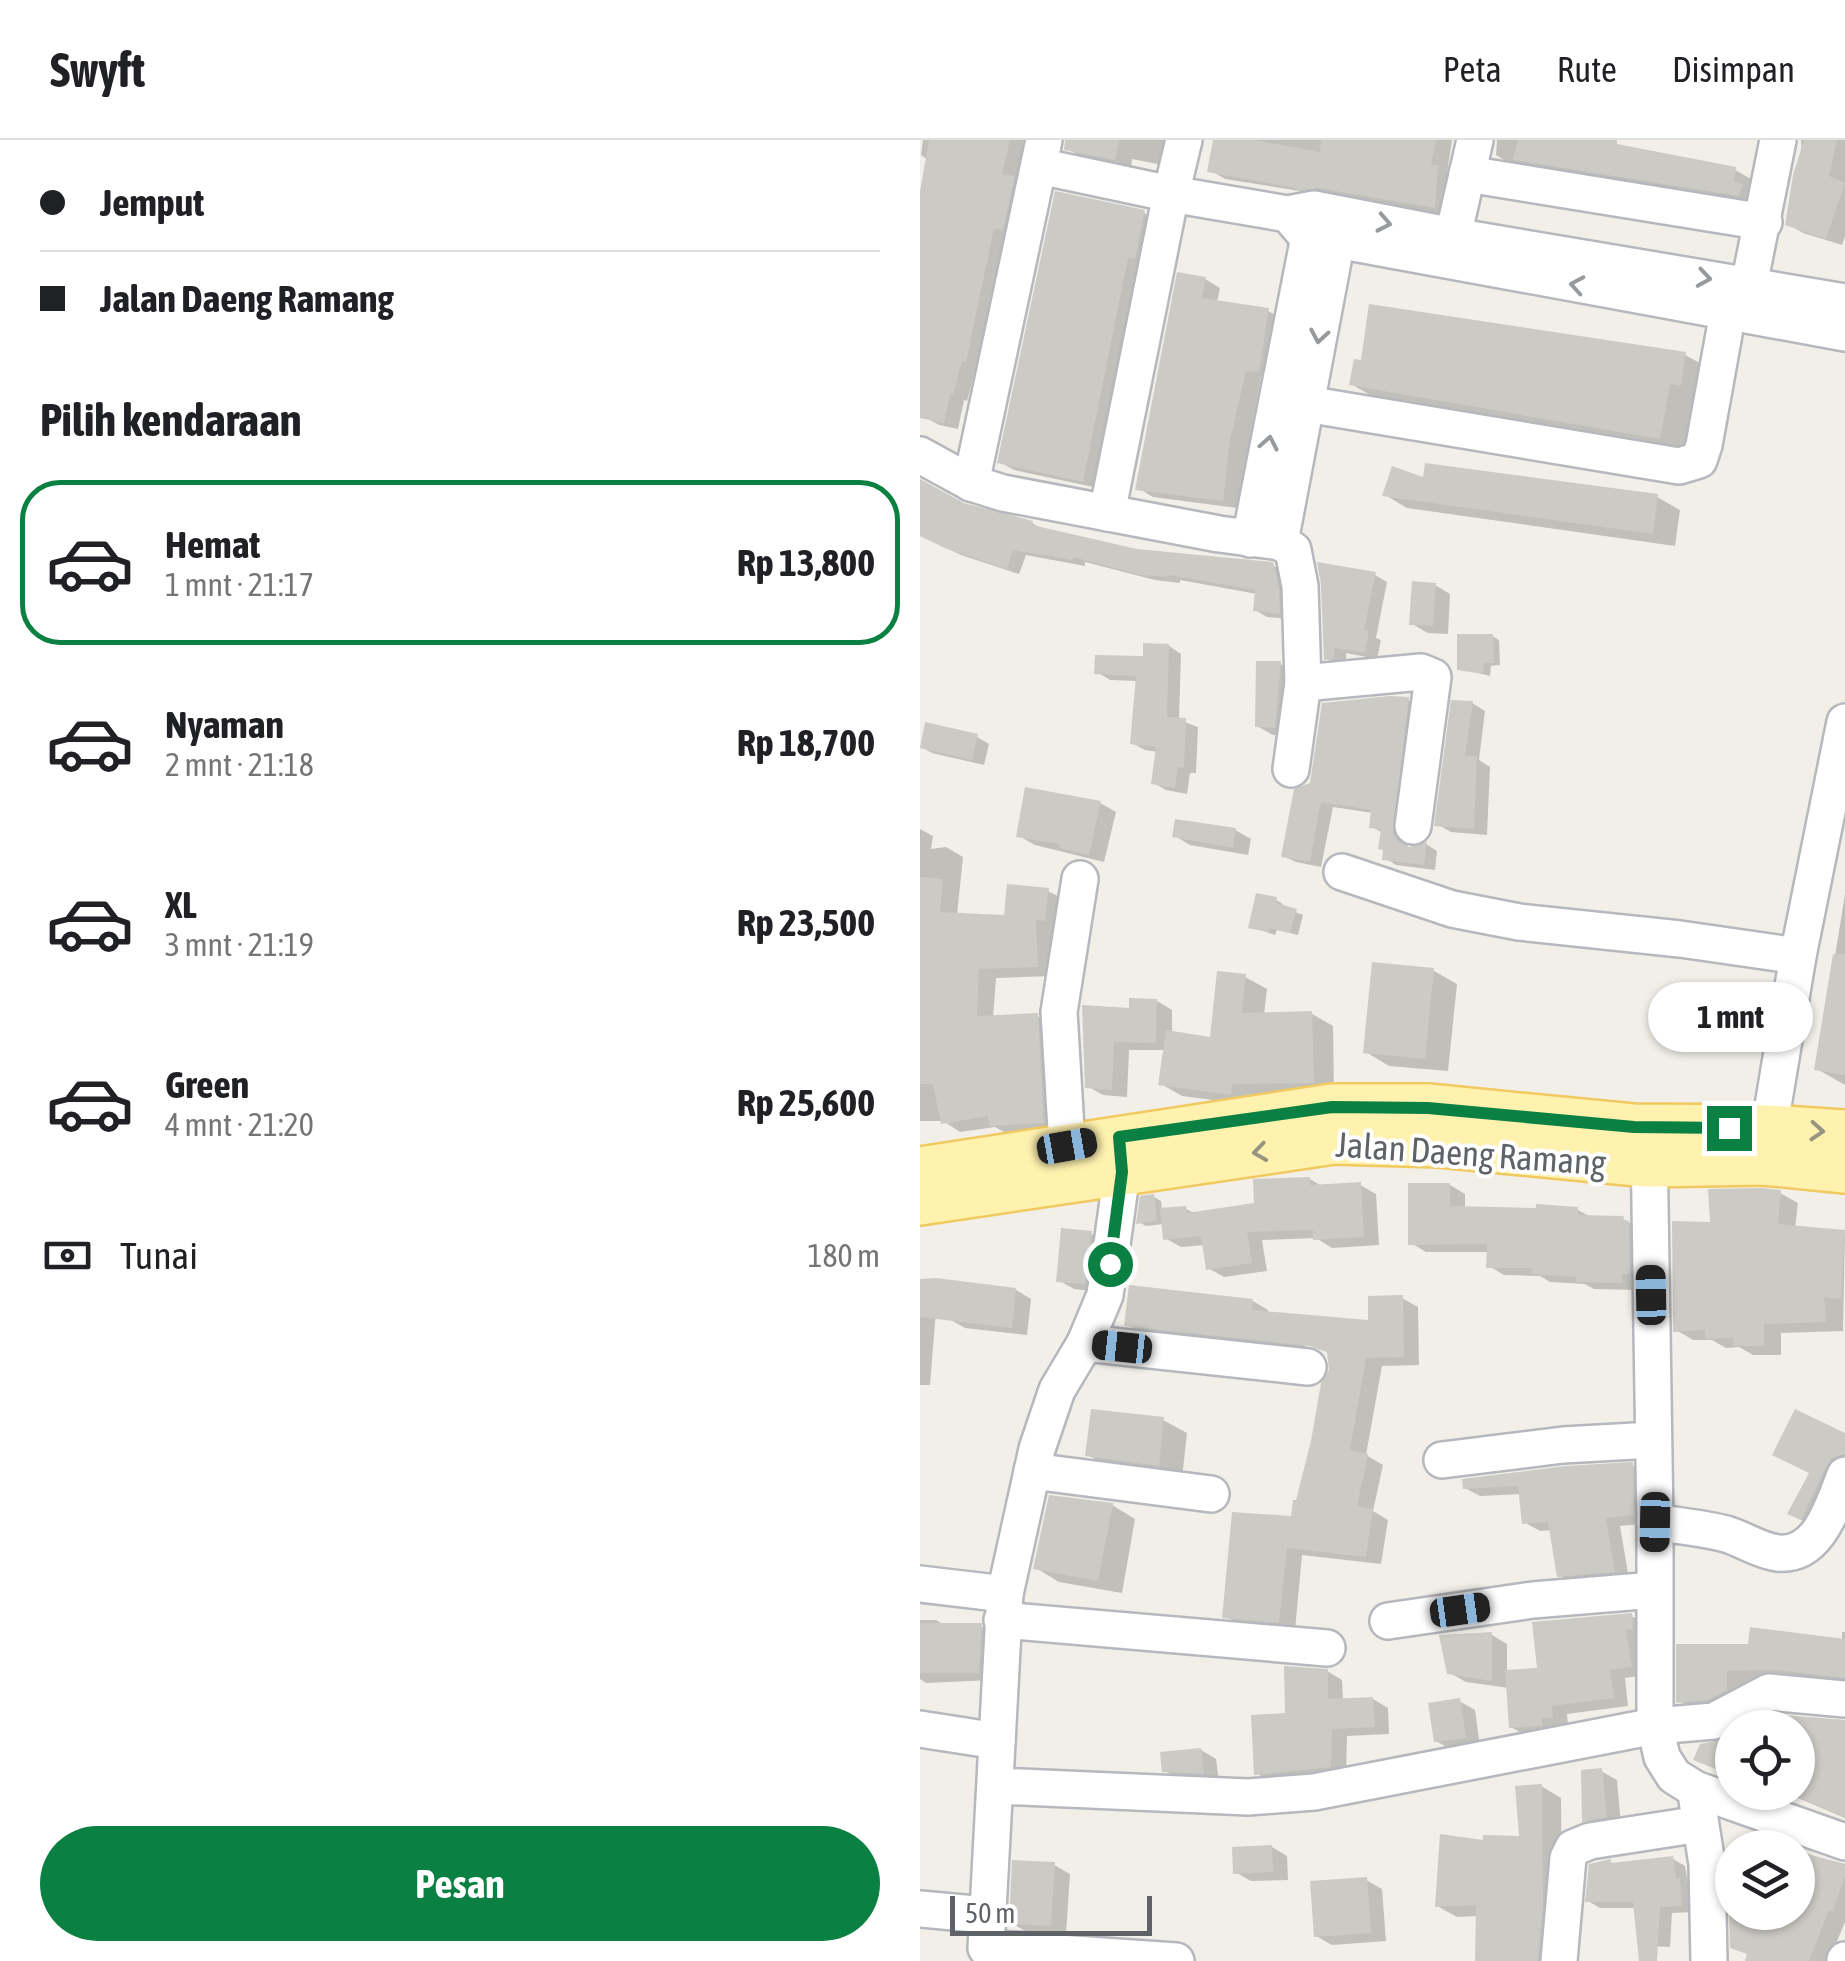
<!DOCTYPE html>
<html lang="id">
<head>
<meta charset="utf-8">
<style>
	body { margin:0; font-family:"Asap Condensed",sans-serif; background:#f2f2f2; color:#202124; height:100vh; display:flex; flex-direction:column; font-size:38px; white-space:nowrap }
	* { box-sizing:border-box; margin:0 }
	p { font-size:32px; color:#757577 }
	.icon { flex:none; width:55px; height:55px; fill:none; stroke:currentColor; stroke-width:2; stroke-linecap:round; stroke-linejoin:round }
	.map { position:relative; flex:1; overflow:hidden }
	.details { display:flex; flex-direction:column; background:#fff; width:920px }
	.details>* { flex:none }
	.banner { display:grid; align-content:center; height:220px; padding:0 40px; background:#fff }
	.tools { position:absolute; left:795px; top:1570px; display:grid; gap:20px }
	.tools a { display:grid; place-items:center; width:100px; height:100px; border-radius:50%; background:#fff; box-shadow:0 2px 8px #0004; font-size:50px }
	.scale { position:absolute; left:30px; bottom:25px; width:202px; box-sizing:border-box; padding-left:10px; border:5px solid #5f6368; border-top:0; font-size:28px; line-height:35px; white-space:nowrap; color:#5f6368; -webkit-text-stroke:8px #fff; paint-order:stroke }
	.end { position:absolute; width:45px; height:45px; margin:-22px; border:12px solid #0b8043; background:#fff; box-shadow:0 0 0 5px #fff }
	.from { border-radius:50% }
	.bubble { position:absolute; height:70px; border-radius:35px; background:#fff; box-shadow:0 2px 8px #0004; font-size:32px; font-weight:700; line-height:70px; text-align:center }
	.car { position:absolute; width:30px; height:60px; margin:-30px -15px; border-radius:12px; box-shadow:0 0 8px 2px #0007; background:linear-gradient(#222 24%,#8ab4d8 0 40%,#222 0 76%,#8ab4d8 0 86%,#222 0) }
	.banner b { display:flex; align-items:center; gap:35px; height:95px; font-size:38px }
	.banner b+b { border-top:2px solid #e0e0e0 }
	.banner i { width:25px; height:25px; background:#202124 }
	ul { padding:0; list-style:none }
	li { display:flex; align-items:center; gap:30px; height:165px; margin:0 20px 15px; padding:0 20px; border:5px solid transparent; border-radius:40px }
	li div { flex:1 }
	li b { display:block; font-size:38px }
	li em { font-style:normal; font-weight:700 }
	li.current { border-color:#0b8043 }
	li>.icon { width:90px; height:90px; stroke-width:1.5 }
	h2 { padding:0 40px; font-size:45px; line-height:120px }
	.pay { display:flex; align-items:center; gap:25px; height:110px; padding:0 40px; font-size:38px }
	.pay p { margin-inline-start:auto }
	.cta { display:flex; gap:20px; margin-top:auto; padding:20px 40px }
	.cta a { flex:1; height:115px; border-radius:60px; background:#0b8043; color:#fff; font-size:40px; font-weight:700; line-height:115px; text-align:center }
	header { display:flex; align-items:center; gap:60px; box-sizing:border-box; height:140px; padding:0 50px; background:#fff; border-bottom:2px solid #e0e0e0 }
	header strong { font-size:48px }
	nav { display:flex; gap:55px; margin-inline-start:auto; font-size:35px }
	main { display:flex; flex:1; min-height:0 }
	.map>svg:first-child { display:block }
	.shadow { fill:#0003 }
	.building { fill:#cccac5 }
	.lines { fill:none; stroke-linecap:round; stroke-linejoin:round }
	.minor-casing { stroke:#b5b8bc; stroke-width:40 }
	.major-casing { stroke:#f2c960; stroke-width:50 }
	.minor { stroke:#fff; stroke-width:35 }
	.major { stroke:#fff2af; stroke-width:45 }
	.oneway { stroke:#979a9d }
	.oneway2 { stroke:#979581 }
	.route { stroke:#0b8043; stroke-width:12 }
	.labels { text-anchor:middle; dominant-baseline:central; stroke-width:8; stroke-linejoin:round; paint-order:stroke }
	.street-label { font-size:35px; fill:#5f6368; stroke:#fff }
</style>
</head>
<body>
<header>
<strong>Swyft</strong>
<nav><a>Peta</a><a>Rute</a><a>Disimpan</a></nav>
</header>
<main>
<section class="details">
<div class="banner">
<b><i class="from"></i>Jemput</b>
<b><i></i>Jalan Daeng Ramang</b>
</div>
<h2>Pilih kendaraan</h2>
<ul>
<li class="current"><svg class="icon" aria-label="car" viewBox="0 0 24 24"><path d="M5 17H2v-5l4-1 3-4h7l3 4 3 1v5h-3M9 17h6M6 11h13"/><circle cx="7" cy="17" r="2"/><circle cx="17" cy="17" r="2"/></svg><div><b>Hemat</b><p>1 mnt · 21:17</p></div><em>Rp 13,800</em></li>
<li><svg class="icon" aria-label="car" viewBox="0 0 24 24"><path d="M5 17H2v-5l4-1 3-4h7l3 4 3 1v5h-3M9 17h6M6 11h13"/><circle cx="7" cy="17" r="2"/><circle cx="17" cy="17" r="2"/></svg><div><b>Nyaman</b><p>2 mnt · 21:18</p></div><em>Rp 18,700</em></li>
<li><svg class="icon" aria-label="car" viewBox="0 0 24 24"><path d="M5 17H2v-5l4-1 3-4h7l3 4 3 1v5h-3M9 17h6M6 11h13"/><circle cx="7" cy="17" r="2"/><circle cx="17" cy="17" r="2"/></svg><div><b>XL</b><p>3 mnt · 21:19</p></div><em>Rp 23,500</em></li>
<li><svg class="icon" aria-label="car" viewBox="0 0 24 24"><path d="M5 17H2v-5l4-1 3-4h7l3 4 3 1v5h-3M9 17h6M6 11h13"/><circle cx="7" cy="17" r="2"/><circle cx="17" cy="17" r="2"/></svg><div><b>Green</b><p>4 mnt · 21:20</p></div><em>Rp 25,600</em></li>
</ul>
<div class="pay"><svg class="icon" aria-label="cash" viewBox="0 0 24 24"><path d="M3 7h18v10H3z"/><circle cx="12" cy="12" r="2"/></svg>Tunai<p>180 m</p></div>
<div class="cta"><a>Pesan</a></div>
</section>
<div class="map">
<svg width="925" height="1821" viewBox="0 0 925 1821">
	<rect width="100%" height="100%" fill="#f1efe8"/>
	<g class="shadow">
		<path d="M3,0h101l-8,40 12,7 -48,181 -4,-1 -9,34 -3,-1 -6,29 -19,-4 -14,-8 -5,-24v-185l8,-48 -7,-5z"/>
		<path d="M146,0h116l-9,27 -41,-8 -1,9 -49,-11 -16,-9z"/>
		<path d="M295,0h237l-5,33 6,4 -3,38 -225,-36 -15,-9z"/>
		<path d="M577,0h88l150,30 16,9 -2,11 9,5 -3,9 -244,-40 -15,-9z"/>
		<path d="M881,0h44v96l-3,9 -39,-12 -15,-9 14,-68z"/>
		<path d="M224,73l14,8 -60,267 -84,-18 -14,-8z"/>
		<path d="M285,139l15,9 -3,15 51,8 15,8 -10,60 -12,-2 -24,131 -84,-11 -15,-9z"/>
		<path d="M765,215l28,15 -25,83 -309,-53 -28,-16z"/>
		<path d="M505,340l232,17 23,13 -5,36 -268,-38 -22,-13z"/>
		<path d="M0,341l40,23 72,19 12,7 92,21 136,14 13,7 6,47 -24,-2 -12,-7 2,-16 -77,-14v3l-25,-3 -70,-18v4l-59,-11 -7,19 -58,-19 -41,-20z"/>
		<path d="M455,435l12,7 -11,56 5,2 -4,19 -31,-6v12h-8l-12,-7z"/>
		<path d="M515,445l15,9 -2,40 -20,-1 -16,-9z"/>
		<path d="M572,496l7,4 1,25 -9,1 -1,10 -31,-8z"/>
		<path d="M249,506l12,8 -2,66 19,7 -2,46h-6l-3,21 -21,-4 -12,-7 4,-31 -13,-2 -13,-7 6,-62 -28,-1 -13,-8 48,-13z"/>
		<path d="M360,524l16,9 -6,62h-17l-16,-9z"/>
		<path d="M488,560l11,6 -16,126 6,17 17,-5 11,7 -2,19 -39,-5 -11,-7 -2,-25 -11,-6 1,-14 -40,-6 -12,60 -25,-5 -12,-6 28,-71z"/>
		<path d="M552,563l13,8 -6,49 11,7 -3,68 -36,-3 -14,-8z"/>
		<path d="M57,597l12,7 -5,21 -52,-12 -12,-7z"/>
		<path d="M180,663l16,9 -12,50 -69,-17 -16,-9z"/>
		<path d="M0,689l13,7 -2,13 15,-2 17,10 -6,58 49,2 42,-26 17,9 -3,29 -10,-1 2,48 -58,2 -3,40 44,-2 17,10 6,105 -52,3 -13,-7 -35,5 -17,-11h-23z"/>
		<path d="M315,690l16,9 -3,16 -58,-10 -15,-9z"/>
		<path d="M925,754v191l-28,-16z"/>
		<path d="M356,760l7,4 -1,3 21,8 -5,20 -21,-5 -2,5 -24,-8z"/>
		<path d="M514,831l23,13 -9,87 -59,-5 -23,-14z"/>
		<path d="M325,837l22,12 -3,26 48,-1 21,12 1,67 -81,2 -1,10 -70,-9 -21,-12 5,-34h-37l-2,47 -24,-2 -16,-9 44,-75 26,-10 15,9v24l40,5z"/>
		<path d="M390,1039l13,8 37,-2 16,9 3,51 -47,3 -16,-10 -54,2 5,31 -43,6 -16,-9 -3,-23 -24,2 -16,-9 -1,-14 -18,2 -7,-4 15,-25 7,4 1,10 24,-2 10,5 60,-9z"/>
		<path d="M530,1045l15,9v15l113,1 14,8 31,1 15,9 -1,62 -43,-1 -9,-5 -35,-2 -10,-6 -36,-1 -15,-9v-14h-63l-15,-9z"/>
		<path d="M860,1053l18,10 -3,25 50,5 -2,98 -62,2v22h-28l-14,-8 -13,1 -14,-8h-19l-17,-10 37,-105z"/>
		<path d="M172,1094l15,9 -7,49 -26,-3 -16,-9z"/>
		<path d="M0,1148l17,10 -7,87h-10z"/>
		<path d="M96,1150l15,9 -4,36 -62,-7 -16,-9z"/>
		<path d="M482,1158l16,9 1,58 -37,1 -16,89 17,10 -10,46 15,9 -7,44 -79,-9 -7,75 -55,-5 -15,-9 68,-97 39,-148 -2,-17 -29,-17 -3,5 18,10 -174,-18 -15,-10 126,-23 15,9v4l102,9z"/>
		<path d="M243,1280l24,13 -5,45 -70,-9 -24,-14z"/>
		<path d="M925,1295v50l-34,41 -21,-13z"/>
		<path d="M712,1325l15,9 1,49 -28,3 9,53 -55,5 -15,-9 -7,-45 -12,1 -16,-9 -2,-28 -42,2 -15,-8z"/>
		<path d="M192,1365l23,14 -13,74 -63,-11 -23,-14z"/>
		<path d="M711,1476l16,9 -1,50 -21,3 3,28 -61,8 1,11h-11v9l-30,2 -16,-9 -2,-39 -43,-6 -16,-9 42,-38 15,9v28l33,-2z"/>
		<path d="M0,1480h16l10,6h35l15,9 -2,45 -68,3 -6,-4z"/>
		<path d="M922,1492h3v54l-47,-5 -50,1v20l-48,12 -21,-13v-54l163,-6z"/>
		<path d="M407,1531l15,9 1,21 30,-2 15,9 1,26 -42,2 -1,38 -75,8 -15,-9 31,-57z"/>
		<path d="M539,1561l16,9 5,36 -28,4 -16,-9z"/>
		<path d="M925,1581v97l-61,-26h14v-64z"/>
		<path d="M807,1600l5,4v32l-36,-17z"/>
		<path d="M281,1610l15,9 3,22 -39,-1 -16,-10z"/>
		<path d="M681,1631l16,9 4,45 -22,4 -15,-9z"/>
		<path d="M621,1646l20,12 1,119 -4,44h-80l1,-45 -22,1 -20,-11 48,-63 37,-5z"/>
		<path d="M833,1701l27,7h-28z"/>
		<path d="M352,1707l15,9 1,24 -37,1 -16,-9z"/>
		<path d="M878,1712l47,12v58l-16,39h-68l-29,-15 -2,-87h2v53h66z"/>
		<path d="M753,1719l12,7 8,46 -21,1 -2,34 -20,-1 -14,-38h-36l-12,-7 22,-39 6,3z"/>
		<path d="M134,1725l16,9 -4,60 -39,-2 -16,-9z"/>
		<path d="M446,1740l16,9 4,52 -54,4 -16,-9z"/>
	</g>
	<g class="building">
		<path d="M9,0h81l-8,34 13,2 -12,54 -9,-2 -28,134 -4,-1 -9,34 -3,-1 -6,29 -24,-5v-226z"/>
		<path d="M145,0h54l-4,20 -51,-10z"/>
		<path d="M293,0h42l65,12 1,-12h115l-5,25h7l-3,43 -117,-20 -24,3 1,-3 -88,-16z"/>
		<path d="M598,0h99v4l119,23 -2,15 9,2 -4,12 -226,-36z"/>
		<path d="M884,0h33l-8,36 16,7 -19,56 -41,-14 8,-50z"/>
		<path d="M135,51l90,19 -10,49 -7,-1 -45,224 -86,-19z"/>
		<path d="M257,132l29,5 -4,21 67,10 -10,64 -13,-1 -16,70 -7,60 -88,-11z"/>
		<path d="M449,164l317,48 -5,34 -11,-2 -10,55 -311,-54 5,-26 7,1z"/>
		<path d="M505,323l233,31 -5,40 -271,-38 10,-30 31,11z"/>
		<path d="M0,339l44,24 69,18 -1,4 105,24 136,13 6,26 1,26 -27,-3 2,-21 -86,-15 -1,2 -27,-2 -68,-18v3l-60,-10 -6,19 -60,-20 -27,-13z"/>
		<path d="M397,422l59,10 -12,58 5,1 -4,22 -31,-5v11l-10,1 -3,-75z"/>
		<path d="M492,441l24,2 -3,43 -24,-1z"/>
		<path d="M537,494h36l1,29h-10l-1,11 -26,-4z"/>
		<path d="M223,503l26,1 -2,73 19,1 -2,50 -6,-1 -3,21 -24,-4 5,-37 -26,-3 6,-68 -42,-2 1,-19 48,1z"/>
		<path d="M336,521h25l-6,67 -20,-1z"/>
		<path d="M470,556l19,1 -16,136 6,9 10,5 18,-5 -3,23 -42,-5 1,-10 -5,-1 3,-20 -12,-1 2,-18 -50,-8 -11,60 -29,-5 13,-68 16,-6 12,-80z"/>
		<path d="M531,560l22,1 -8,55h12l-3,73 -40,-3z"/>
		<path d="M5,582l53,12 -6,26 -52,-12z"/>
		<path d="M105,647l76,14 -12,54 -30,-7 1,-4 -44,-7z"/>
		<path d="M255,679l61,9 -3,20 -61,-11z"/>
		<path d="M0,737l23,2 -3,33 64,3 3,-31 42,4 -4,33 -9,-1 2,47 -59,2 -2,47 61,-3 6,110 -55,3 -1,-10 -47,8 -8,-40h-13z"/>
		<path d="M336,753l21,4 -1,6 21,6 -7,24 -20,-5 -2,4 -20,-4z"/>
		<path d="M913,814h12v121l-31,-5z"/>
		<path d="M452,822l62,6 -9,91 -62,-6z"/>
		<path d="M297,831l29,3 -4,39 70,-2 2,72 -82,1 -1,11 -73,-10 8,-55 44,7z"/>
		<path d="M209,858l28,1 -1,44 -42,-1 -2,48 -27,-2 -3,-83 47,3z"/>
		<path d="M390,1037v8l51,-3 3,55 -51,3v-10l-66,2 5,31 -46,7 -5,-34 -38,4 -3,-32 26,-2 1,7 67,-10 -1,-24z"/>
		<path d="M488,1043h42v23l86,2v-4l42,3v8l46,1 -1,4 6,1 1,53h-8v9l-46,-1v-5l-45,-3 1,-6h-46l1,-24 -79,1z"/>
		<path d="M842,1048l19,2 -3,34 67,6 -4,69 -17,-2 2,25 -62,2v22h-31v-8l-28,1v-9l-32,2 -1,-111 38,1 -2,-33z"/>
		<path d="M234,1054l3,27 -21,3 4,-28z"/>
		<path d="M141,1088l31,3 -7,53 -29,-2z"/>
		<path d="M16,1138l80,10 -4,40 -92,-11v-38z"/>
		<path d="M209,1145l124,14 -1,11 116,10v-24l35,-1 1,62 -38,1 -16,92 18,4 -11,52 16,3 -7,48 -79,-9 -8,75 -57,-5 10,-106 59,4 2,-16h3l15,-59 10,-58 8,-13 -2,-18 -17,-6 -186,-20z"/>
		<path d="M171,1269l73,8 -5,49 -74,-10z"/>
		<path d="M875,1269l50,24v21l-13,4 -6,9 -25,53 -14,-6 22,-41 -37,-18z"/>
		<path d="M713,1322l1,53 -28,3 9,54 -58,5 -9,-55 -26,2 -4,-38 -55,3 -1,-10 103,-13z"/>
		<path d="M129,1355l64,8 -15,78 -65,-12z"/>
		<path d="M712,1473l1,16 -7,1 6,37 -22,3 4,28 -62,8 1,12h-11v8l-33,2 -4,-58 32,-2 -5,-46z"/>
		<path d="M0,1483h62l-3,50h-59z"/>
		<path d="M830,1487l95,12v39l-70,-8 -48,1v19l-19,10 -32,3v-59h72z"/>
		<path d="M572,1492v49l-45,-7 -8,-39z"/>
		<path d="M364,1526l44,3v30l45,-2 2,30 -43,2 -1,38 -77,8 -3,-60 34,-2z"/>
		<path d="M540,1558l6,40 -32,4 -6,-39z"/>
		<path d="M853,1574l72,6v97l-47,-20v-69h-31l1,-12z"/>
		<path d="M808,1598v36l-35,-14 7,-16z"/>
		<path d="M281,1608l3,26 -42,-2 -2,-20z"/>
		<path d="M682,1628l5,49 -25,5 -1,-52z"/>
		<path d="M622,1644l1,121 -5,56h-63l1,-56 -41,2 5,-73 43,6v-5l36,1 -4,-50z"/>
		<path d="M352,1705l1,27 -40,2 -1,-27z"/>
		<path d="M878,1711l47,14v11l-12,35 -4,-1 -20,51h-64l2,-7 -17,-6 -1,-36h69z"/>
		<path d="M753,1716l3,23 4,-1 2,28 -22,1 -3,54h-18l-6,-59h-48l4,-38 22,-5v4z"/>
		<path d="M92,1720l43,2 -4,64 -42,-2z"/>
		<path d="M447,1737l4,56 -57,4 -4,-56z"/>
	</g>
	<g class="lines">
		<defs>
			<g id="minor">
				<path d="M264,0l-13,54 117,20 26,-5 139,27 392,66"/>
				<path d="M119,26l132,28 -64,319"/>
				<path d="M547,34l297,48"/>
				<path d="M368,74l16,19 33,7 508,93"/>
				<path d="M533,96l22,-96"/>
				<path d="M829,145l29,-145"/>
				<path d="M386,264l373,62 20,-6 5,-15 24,-133"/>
				<path d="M0,315l51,28 32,10 216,41 61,8 13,8 7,36 3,97 -12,86"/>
				<path d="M51,343l73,-343"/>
				<path d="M330,399l64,-328"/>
				<path d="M360,402l61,-323"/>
				<path d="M383,543l118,-11 12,5 -20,149"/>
				<path d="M422,732l110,37 67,13 161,17 118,17"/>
				<path d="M729,1000l6,382v204l7,31 12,19 21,13 150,53"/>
				<path d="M147,1006l-8,-134 21,-133"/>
				<path d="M200,1008l2,24 -17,123 -20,48 -28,47 -20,59 -32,145 -19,354 190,13"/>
				<path d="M845,1014l33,-198 47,-234"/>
				<path d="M165,1203l223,24"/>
				<path d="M522,1320l121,-15 90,-5"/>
				<path d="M112,1331l179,23"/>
				<path d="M735,1382c23,4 48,6 71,12 17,5 34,17 52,19 41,4 55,-48 67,-78"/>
				<path d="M0,1444l85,10"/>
				<path d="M82,1480l325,28"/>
				<path d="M468,1481l145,-21 121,-10"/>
				<path d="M0,1589l77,12"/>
				<path d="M77,1646l251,11 66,-5 341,-66 59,-5 55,-29 76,7"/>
				<path d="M777,1660l10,64 2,97"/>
				<path d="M0,1769l66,6"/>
				<path d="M639,1821l9,-103 5,-10 17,-7 110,-17"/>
				<path d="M925,1821v-1"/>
			</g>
			<g id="major">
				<path d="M0,1030l412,-63h96l205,20 136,1 76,5"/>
				<path d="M0,1062l414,-61 105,3 209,20 115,-2 82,8"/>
			</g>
		</defs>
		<use href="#minor" class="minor-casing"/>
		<use href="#major" class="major-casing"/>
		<use href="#minor" class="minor"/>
		<use href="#major" class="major"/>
	</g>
	<defs><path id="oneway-chevron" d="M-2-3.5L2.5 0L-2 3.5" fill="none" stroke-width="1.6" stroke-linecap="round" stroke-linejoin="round" transform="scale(2.5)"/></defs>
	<g class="oneway">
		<use href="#oneway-chevron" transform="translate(464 83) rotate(11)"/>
		<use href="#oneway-chevron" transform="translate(784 138) rotate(9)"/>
		<use href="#oneway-chevron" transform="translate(657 145) rotate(-170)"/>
		<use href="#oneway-chevron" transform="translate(399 196) rotate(100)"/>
		<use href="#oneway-chevron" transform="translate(349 303) rotate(-79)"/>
	</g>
	<g class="oneway2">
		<use href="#oneway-chevron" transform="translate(897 991) rotate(4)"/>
		<use href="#oneway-chevron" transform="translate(340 1012) rotate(172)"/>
	</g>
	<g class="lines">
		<path class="route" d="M190,1124l12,-92 -3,-35 213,-30 96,1 206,19 95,1"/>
	</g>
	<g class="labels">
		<g class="street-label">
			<text transform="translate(551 1013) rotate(4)">Jalan Daeng Ramang</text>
		</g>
	</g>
</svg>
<div class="tools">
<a><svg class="icon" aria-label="locate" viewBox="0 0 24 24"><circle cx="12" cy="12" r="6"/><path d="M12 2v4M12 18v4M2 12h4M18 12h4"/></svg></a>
<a><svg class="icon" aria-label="layers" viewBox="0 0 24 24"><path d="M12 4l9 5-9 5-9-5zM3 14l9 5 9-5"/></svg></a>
</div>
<div class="scale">50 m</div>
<i class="end from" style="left:190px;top:1124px"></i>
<i class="end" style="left:809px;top:988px"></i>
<div class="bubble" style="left:728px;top:842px;width:165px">1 mnt</div>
<i class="car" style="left:147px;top:1006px;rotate:80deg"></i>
<i class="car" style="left:731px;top:1155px;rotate:359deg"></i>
<i class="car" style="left:202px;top:1207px;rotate:276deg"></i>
<i class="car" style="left:735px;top:1382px;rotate:181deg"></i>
<i class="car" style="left:540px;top:1470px;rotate:82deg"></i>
</div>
</main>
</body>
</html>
